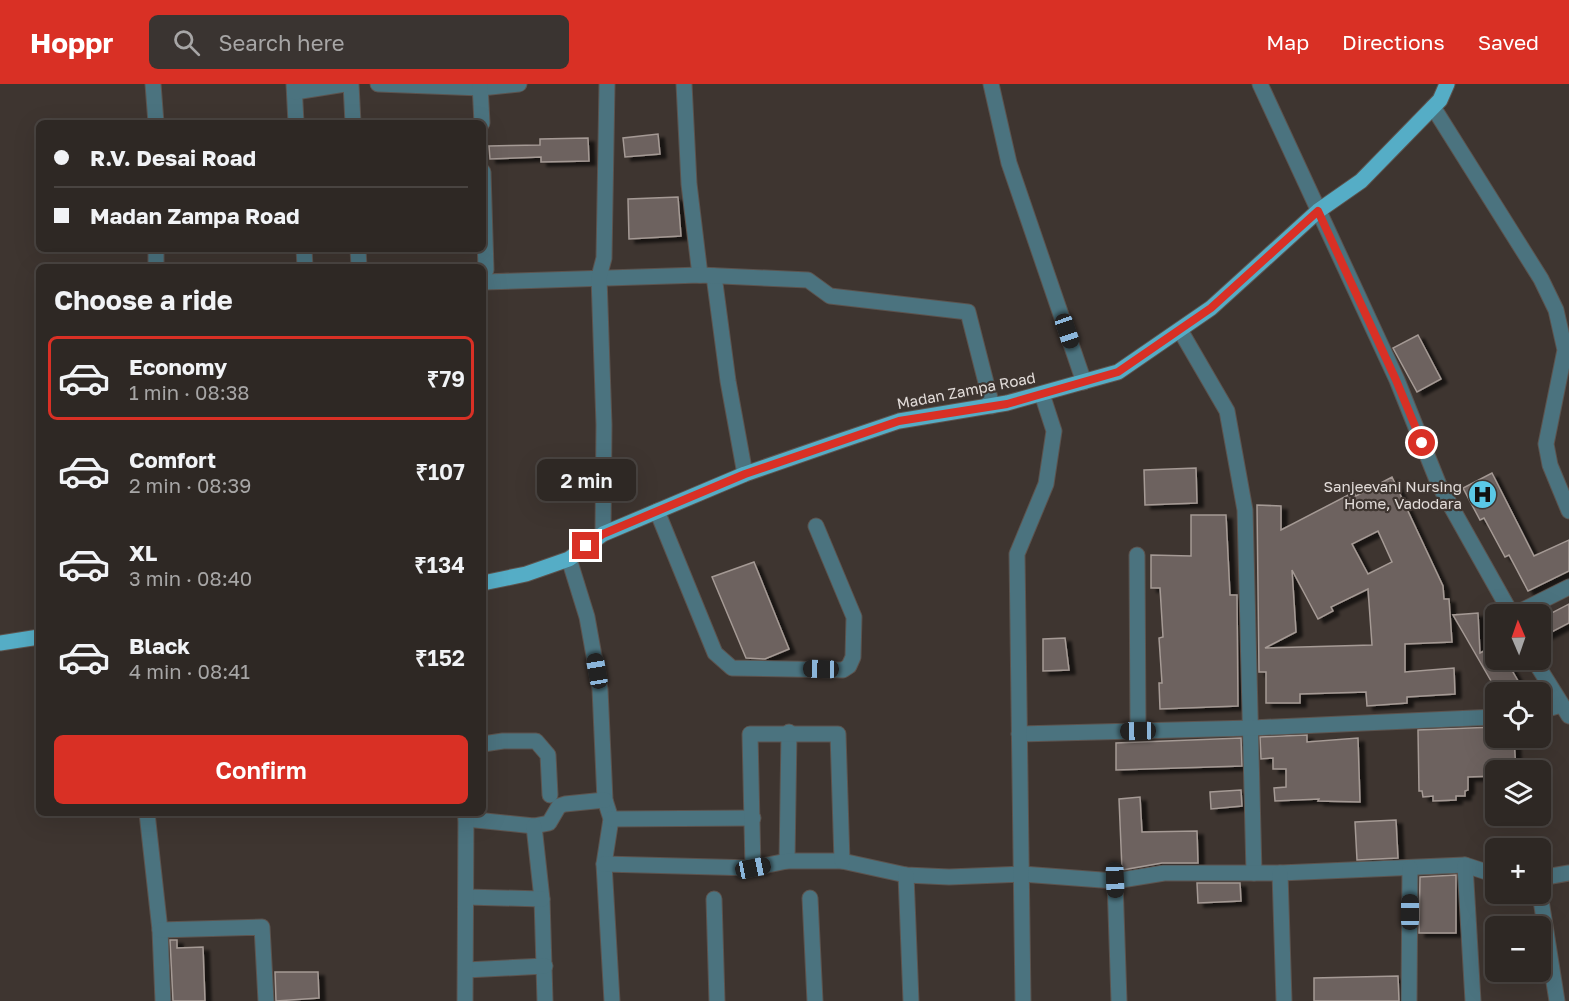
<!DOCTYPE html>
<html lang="en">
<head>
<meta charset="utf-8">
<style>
	body { margin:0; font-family:"Golos Text",sans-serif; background:#3a3431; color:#f1f3f6; height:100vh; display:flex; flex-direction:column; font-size:22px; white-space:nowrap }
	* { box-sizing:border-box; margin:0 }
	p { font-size:20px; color:#a7a6a6 }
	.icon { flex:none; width:33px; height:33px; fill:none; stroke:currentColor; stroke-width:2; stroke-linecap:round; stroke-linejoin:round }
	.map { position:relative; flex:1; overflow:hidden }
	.drawer { position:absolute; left:36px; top:180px; width:450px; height:552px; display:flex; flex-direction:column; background:#2e2824; border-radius:9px; box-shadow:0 6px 24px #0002,0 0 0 2px #494441 }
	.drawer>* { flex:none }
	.top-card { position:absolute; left:36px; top:36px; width:450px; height:132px; border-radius:9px; box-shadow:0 6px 24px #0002,0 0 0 2px #494441; display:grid; align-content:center; height:132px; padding:0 18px; background:#2e2824 }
	.needle { width:39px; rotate:358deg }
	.controls { position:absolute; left:1485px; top:520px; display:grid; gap:12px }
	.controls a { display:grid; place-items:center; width:66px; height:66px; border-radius:9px; background:#2e2824; box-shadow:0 6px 24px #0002,0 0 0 2px #494441; font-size:30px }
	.end { position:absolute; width:27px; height:27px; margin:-14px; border:8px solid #d93025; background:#fff; box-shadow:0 0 0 3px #fff }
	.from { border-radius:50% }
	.bubble { position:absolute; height:42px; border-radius:9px; background:#2e2824; box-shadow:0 6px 24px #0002,0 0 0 2px #494441; font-size:20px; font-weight:600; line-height:42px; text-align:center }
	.car { position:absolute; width:18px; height:36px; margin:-18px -9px; border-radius:8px; box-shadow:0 0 4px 2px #0007; background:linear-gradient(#222 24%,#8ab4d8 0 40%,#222 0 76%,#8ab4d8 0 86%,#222 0) }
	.top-card b { display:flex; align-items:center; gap:21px; height:57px; font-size:22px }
	.top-card b+b { border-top:2px solid #494441 }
	.top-card i { width:15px; height:15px; background:#f1f3f6 }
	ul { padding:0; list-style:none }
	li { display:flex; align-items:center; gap:18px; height:84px; margin:0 12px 9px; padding:0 6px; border:3px solid transparent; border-radius:9px }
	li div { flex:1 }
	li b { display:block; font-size:22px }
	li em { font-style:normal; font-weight:600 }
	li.active { border-color:#d93025 }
	li>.icon { width:54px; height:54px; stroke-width:1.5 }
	h2 { padding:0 18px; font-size:27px; line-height:72px }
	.button { display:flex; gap:12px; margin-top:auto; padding:12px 18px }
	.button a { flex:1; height:69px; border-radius:9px; background:#d93025; color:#fff; font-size:24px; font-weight:600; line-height:69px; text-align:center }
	header { display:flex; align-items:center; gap:36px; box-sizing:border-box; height:84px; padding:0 30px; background:#d93025; color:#fff }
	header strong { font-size:28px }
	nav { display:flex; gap:33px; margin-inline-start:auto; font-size:21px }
	.search { width:420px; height:54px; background:#3a3431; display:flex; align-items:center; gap:15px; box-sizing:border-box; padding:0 21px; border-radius:9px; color:#a7a6a6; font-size:22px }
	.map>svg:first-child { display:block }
	.building { fill:#6d625e; stroke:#a59a95; stroke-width:1.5; fill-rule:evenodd; filter:url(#shadow) }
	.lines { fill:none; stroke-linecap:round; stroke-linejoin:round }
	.minor-casing { stroke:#5c534e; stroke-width:17 }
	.major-casing { stroke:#5c534e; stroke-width:17 }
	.minor { stroke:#4b737f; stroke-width:15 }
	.major { stroke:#55adc6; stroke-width:15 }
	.route { stroke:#d93025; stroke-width:8 }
	.labels { text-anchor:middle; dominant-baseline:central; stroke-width:4.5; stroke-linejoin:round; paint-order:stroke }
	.street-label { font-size:15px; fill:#e2dcd9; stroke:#3e3530 }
	.poi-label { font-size:15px; fill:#e2dcd9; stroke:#3e3530; text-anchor:end }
</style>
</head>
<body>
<header>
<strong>Hoppr</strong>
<div class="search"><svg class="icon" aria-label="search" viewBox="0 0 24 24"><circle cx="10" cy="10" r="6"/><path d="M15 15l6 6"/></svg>Search here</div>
<nav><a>Map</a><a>Directions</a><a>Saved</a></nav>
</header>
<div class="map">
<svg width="1569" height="917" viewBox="0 0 1569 917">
	<defs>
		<filter id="shadow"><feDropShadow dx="6" dy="4" stdDeviation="1.5" flood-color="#0009"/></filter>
	</defs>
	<rect width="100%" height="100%" fill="#3e3530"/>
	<g class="building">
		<path d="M658,50l2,20 -35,3 -2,-19z"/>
		<path d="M588,54l1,23 -48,1v-5l-51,2 -1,-13 51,-1v-6z"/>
		<path d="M678,113l3,39 -52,3 -1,-40z"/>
		<path d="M1418,251l23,44 -24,13 -24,-44z"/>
		<path d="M1196,384l1,35 -52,2 -1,-35z"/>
		<path d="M1492,389l42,83 35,-16v31l-41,20 -19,-36 -4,2 -21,-39 -4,2 -17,-32z"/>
		<path d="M1392,393l51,109 1,13h5l3,43 -47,2v28l49,-4 1,26 -48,3v6l-40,3 -1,-14 -66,2v9h-34v-31h-7l-2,-167 24,1v24l73,-38 2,4zM1378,447l14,31 -24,12 -16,-30zM1292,486l26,49 15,-8 -2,-4 37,-18 4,56 -107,3 31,-16z"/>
		<path d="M1191,431h35l4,80h7l1,111 -78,3 -1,-26h3l-3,-45 4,-1 -3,-49h-9v-33l40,1z"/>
		<path d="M754,478l35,87 -24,10 -19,-1 -34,-81z"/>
		<path d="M1569,520v19l-29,15v-19z"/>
		<path d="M1478,529l2,40 16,-8v15h10l19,33h-27l-45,-78z"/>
		<path d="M1065,554l4,32 -26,1v-32z"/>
		<path d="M1496,643v11h18l2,33h-20v5l-28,1v13l-3,1v5h-9v4l-23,1v-5l-10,1 -1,-6h-3l-1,-61z"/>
		<path d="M1307,651v7l51,-4 2,64 -42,-1 1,-2 -44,2 -1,-13 12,-1v-18h-13v-11l-12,1 -1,-22z"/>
		<path d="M1241,654l1,28 -126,4v-27z"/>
		<path d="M1241,706l1,16 -31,3 -1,-17z"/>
		<path d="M1140,713l2,35 55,-1 1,32h-36l-40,7 -3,-71z"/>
		<path d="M1396,736l2,38 -41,2 -2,-38z"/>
		<path d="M1456,791v58h-37l1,-56z"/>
		<path d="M1197,799h43l1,18 -43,2z"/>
		<path d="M170,856h7v8l26,-1 2,54h-32z"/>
		<path d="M275,888h43l1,26 -43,3z"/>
		<path d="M1398,892l1,25h-85v-23z"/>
	</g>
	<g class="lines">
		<defs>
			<g id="minor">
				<path d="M153,0l3,39"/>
				<path d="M294,0l2,39"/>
				<path d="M351,0l2,39"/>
				<path d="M378,0l103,4 38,-4"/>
				<path d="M480,0l2,39"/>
				<path d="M684,0l5,100 11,91"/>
				<path d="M991,0l18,79 75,219"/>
				<path d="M1260,0l137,296 42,105 73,130"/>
				<path d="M295,8l50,-8"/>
				<path d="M1433,23l108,172 15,31 9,40 -19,94 4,21 19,46"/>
				<path d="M483,88l3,98 -3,3"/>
				<path d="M156,165v18"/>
				<path d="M304,165l1,18"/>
				<path d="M358,165l1,18"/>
				<path d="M714,192l14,105 17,93"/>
				<path d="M483,198l217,-7 108,5 22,16 138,16 24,94"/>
				<path d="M1180,246l47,81 18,99 9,363"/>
				<path d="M657,427l58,142 17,15 111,2 6,-4 4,-9 1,-40 -38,-91"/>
				<path d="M603,450l1,-109 -5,-148 5,-19 3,-174"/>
				<path d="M1137,471l1,176"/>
				<path d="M569,475l18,58 13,72 5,111 6,19 -7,45 8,137"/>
				<path d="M1513,531l56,-28"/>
				<path d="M1534,576l35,56"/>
				<path d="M1540,627l21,-6"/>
				<path d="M1019,650l233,-6 244,-11"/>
				<path d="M483,660l20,-3h33l12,14 2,40"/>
				<path d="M147,729l13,117 3,71"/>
				<path d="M466,735l68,7 15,-3 10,-17 6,-2 40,-4"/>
				<path d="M611,735l142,-1"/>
				<path d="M534,742l8,73 3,102"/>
				<path d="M787,777l2,-129"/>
				<path d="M604,780l149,4 34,-7h55l64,14 43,2 73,-3 93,7 49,-8h116l185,-8 31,10"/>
				<path d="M1465,781l8,136"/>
				<path d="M753,784l-3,-134h88l4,127"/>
				<path d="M1280,789l4,128"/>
				<path d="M906,791l5,126"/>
				<path d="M1540,794l29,-5"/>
				<path d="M1115,797l4,120"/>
				<path d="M1540,810l17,107"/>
				<path d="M467,813l75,2"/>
				<path d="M810,814l5,103"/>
				<path d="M714,815l3,102"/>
				<path d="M160,846l102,-3 4,74"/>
				<path d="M466,886l79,-4"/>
				<path d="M465,917l1,-188"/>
				<path d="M1023,917l-6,-447 29,-70 8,-53 -12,-37"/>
				<path d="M1409,917l1,-133"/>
			</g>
			<g id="major">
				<path d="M483,499l43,-9 43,-15 34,-25 142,-60 98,-34 56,-19 108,-18 111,-31 93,-64 107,-97 43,-30 79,-81 7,-16"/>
				<path d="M0,559l39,-6"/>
			</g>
		</defs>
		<use href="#minor" class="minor-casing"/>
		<use href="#major" class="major-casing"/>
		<use href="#minor" class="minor"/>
		<use href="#major" class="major"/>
	</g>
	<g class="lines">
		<path class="route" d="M586,462l17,-12 142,-60 154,-53 108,-17 111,-32 93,-64 107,-97 78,169 26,63"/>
	</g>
	<defs>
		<symbol id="hospital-disc" viewBox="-11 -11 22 22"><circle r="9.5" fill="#5ac8e6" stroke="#3e3530"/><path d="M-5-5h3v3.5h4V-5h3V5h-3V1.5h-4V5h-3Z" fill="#111"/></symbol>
	</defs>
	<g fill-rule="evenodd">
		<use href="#hospital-disc" x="1466" y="394" width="33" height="33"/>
	</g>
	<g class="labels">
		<g class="street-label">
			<text transform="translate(966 306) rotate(-11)">Madan Zampa Road</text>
		</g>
		<g class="poi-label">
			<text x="1462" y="402">Sanjeevani Nursing<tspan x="1462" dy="17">Home, Vadodara</tspan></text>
		</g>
	</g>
</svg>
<div class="controls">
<a><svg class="needle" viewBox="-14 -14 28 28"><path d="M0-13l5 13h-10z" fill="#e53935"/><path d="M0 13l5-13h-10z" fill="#a7a6a6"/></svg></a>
<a><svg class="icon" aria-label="locate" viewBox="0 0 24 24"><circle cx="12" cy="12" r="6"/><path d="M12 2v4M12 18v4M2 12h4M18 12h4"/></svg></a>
<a><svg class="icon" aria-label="layers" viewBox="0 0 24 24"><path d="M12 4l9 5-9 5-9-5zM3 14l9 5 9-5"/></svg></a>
<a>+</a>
<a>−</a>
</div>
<i class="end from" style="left:1422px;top:359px"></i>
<i class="end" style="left:586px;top:462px"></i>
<div class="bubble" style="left:537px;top:375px;width:99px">2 min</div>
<i class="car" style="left:1067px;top:247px;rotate:161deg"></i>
<i class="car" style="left:821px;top:585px;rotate:271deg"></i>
<i class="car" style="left:597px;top:587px;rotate:350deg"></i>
<i class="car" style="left:1138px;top:647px;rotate:269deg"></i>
<i class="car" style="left:753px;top:784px;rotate:79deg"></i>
<i class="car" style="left:1115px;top:796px;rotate:178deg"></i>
<i class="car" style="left:1410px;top:828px;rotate:0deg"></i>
<div class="top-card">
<b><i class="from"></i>R.V. Desai Road</b>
<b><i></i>Madan Zampa Road</b>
</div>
<section class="drawer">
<h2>Choose a ride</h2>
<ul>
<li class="active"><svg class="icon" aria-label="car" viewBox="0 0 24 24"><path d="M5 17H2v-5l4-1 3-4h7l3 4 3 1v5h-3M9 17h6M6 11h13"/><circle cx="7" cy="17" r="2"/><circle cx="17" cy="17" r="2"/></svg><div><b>Economy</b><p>1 min · 08:38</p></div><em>₹79</em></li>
<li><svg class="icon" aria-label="car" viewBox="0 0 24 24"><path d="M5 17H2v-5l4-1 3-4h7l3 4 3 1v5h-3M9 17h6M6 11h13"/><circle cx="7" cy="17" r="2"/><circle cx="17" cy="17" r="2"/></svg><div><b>Comfort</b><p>2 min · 08:39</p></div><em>₹107</em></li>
<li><svg class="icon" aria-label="car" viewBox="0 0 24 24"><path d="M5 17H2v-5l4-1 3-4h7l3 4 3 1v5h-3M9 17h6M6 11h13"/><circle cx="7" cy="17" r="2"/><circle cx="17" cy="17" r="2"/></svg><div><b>XL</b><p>3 min · 08:40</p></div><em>₹134</em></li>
<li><svg class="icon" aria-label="car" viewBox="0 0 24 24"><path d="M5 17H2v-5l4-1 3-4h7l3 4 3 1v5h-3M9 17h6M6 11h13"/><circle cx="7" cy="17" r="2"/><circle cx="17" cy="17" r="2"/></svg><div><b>Black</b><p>4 min · 08:41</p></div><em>₹152</em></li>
</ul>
<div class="button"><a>Confirm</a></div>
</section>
</div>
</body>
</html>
